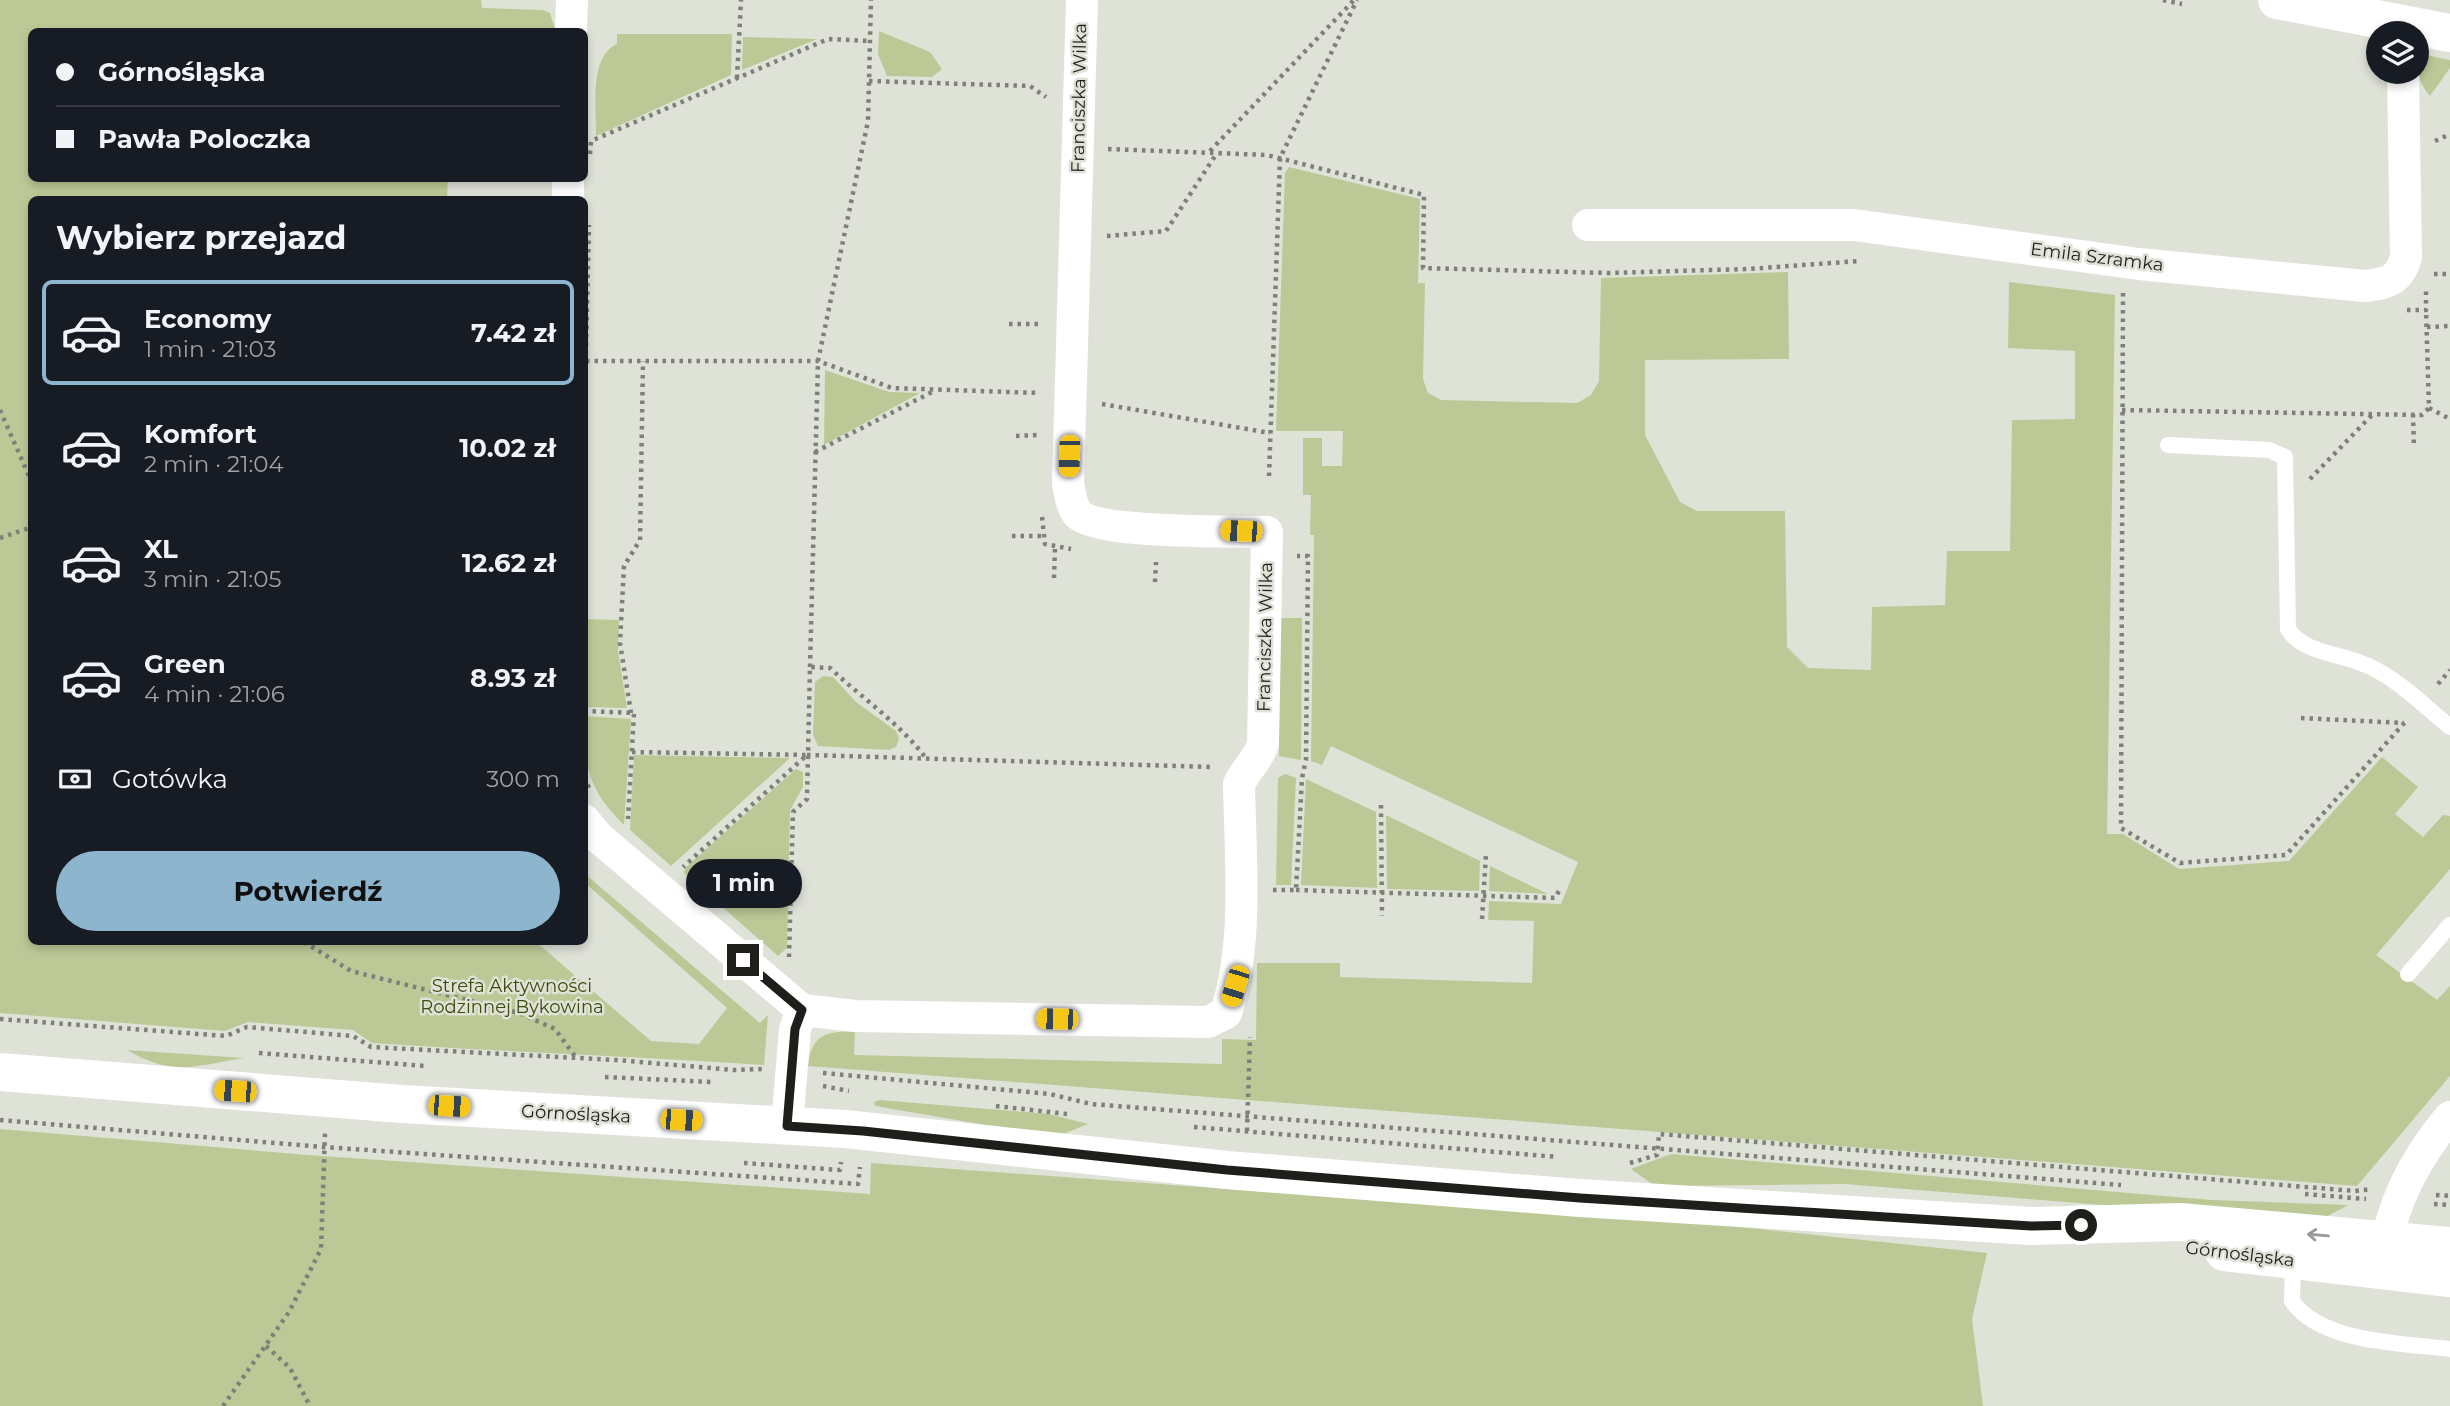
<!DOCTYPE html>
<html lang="pl">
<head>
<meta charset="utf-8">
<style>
	body { margin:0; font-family:Montserrat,sans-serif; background:#242831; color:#f1f3f6; height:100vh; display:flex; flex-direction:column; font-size:26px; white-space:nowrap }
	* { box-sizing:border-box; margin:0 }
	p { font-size:23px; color:#9ea1a6 }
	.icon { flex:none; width:38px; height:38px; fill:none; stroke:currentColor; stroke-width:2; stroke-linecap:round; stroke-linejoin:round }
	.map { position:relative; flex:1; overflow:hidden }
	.side { position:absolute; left:28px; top:196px; width:560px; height:749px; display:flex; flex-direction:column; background:#171b24; border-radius:10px; box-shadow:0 4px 10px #0003 }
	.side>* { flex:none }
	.hud { position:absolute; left:28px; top:28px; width:560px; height:154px; border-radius:10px; box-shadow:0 4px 10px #0003; display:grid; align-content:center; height:154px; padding:0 28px; background:#171b24 }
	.buttons { position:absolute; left:2366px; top:21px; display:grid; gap:14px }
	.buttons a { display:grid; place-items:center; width:63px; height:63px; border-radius:50%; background:#171b24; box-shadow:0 4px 10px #0003; font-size:35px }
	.end { position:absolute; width:32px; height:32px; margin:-16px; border:9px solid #1e1f1b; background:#fff; box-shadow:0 0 0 4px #fff }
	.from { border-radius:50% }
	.bubble { position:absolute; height:49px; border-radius:24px; background:#171b24; box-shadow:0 4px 10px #0003; font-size:23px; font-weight:700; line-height:49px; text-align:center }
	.car { position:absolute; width:21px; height:42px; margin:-21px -10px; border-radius:9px; box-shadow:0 0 5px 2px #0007; background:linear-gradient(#f5c518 24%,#345 0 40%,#f5c518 0 76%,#345 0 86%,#f5c518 0) }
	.hud b { display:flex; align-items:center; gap:24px; height:66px; font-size:26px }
	.hud b+b { border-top:2px solid #363941 }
	.hud i { width:18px; height:18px; background:#f1f3f6 }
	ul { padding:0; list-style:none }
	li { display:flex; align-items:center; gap:21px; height:105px; margin:0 14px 10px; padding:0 14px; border:4px solid transparent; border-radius:10px }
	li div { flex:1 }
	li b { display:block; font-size:26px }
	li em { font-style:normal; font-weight:700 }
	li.selected { border-color:#8db5cd }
	li>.icon { width:63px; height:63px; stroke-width:1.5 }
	h2 { padding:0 28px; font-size:32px; line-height:84px }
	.pay { display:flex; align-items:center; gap:18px; height:77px; padding:0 28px; font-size:26px }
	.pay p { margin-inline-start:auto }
	.action { display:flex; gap:14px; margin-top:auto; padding:14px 28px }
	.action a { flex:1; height:80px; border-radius:42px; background:#8db5cd; color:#111; font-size:28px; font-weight:700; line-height:80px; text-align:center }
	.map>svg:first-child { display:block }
	.green { fill:#bcc997 }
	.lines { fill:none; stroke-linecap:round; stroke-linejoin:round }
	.path { stroke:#7e8079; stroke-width:4.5; stroke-dasharray:3.5 5; stroke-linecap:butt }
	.lane { stroke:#fff; stroke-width:16 }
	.street { stroke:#fff; stroke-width:32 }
	.secondary { stroke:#fff; stroke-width:38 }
	.oneway { stroke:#9a9a98 }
	.route { stroke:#1e1f1b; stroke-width:9 }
	.labels { text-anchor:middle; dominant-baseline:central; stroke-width:5; stroke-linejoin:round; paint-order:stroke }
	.street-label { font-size:18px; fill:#1e1f1b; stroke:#dfe2d7 }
	.park-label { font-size:18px; fill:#3e4a08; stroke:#dfe2d7 }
</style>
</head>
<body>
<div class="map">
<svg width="2450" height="1406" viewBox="0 0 2450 1406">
	<rect width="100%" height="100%" fill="#dfe2d7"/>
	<g class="green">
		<path d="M0,0h481l1,8 61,2 7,3 6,19h-524v146l416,1 -1,20 -415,1v742h504l115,99 48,3 28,-36 -142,-125v-9l175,149 8,-8 -4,50c-131,-9 -261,-13 -392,-22l-19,-13 -105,-8 -23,9 -225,-18z"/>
		<path d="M879,31l51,21 12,17 -10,8 -45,-1 -9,-22z"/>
		<path d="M617,34h115l-1,41 -135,61c1,-25 -8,-79 21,-92z"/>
		<path d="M743,37l74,2 -75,31z"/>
		<path d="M2426,55l24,5v8l-20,28c-12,-14 -14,-25 -4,-41z"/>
		<path d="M1289,167l131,32 -2,84h7l-2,96 5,14 13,7 136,3 14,-8 8,-14 2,-103 187,-6 1,87 -144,1v75l35,67 17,9h88l2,136 21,21 63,2 1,-63 73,-2 2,-54h63l2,-131 63,-1v-68l-67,-3 1,-66 106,13 -8,539h16l56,35 110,-8 93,-104 36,30 -23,27 28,23 20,-22 7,1v53l-74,86 61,45 13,-14v90l-93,110 -1549,-120c4,-32 17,-34 47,-35l-1,24 368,9v-25l34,1 1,-77h83v14l192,6 2,-62 -46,-1 1,-19 72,3 17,-42 -247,-116 -9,19 -11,-4 3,-226h-4l1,-40h-8v-57h19v28h20l1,-35h-67l9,-258z"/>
		<path d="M825,370l64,22 31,1 -96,52z"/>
		<path d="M1279,618h23l-1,142 -22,-4z"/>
		<path d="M585,619l34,1 -1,31 9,57 -42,-1z"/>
		<path d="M823,676l10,1 23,25 40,29 3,8 -3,8 -7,3 -71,-4 -5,-11 2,-53z"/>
		<path d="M585,716l46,3 -7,106c-37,-37 -40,-58 -39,-109z"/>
		<path d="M634,755l156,3 -119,108 -41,-36z"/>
		<path d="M796,769l7,3v15l-13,23 -3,138 -9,8 -94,-83 1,-5z"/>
		<path d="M1285,774l11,4 -5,107h-15l2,-107z"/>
		<path d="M1306,779l70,33 1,76 -76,-3z"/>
		<path d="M1386,815l94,46 -1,30 -92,-2z"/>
		<path d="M1490,866l58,28 -59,-3z"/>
		<path d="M127,1050l117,8c-51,8 -70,19 -117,-8z"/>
		<path d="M879,1100l170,14 39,10 -32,13 -181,-31 -1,-4z"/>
		<path d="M0,1129l308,26 562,39 1,-31 851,62 265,28 -15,66 11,87h-1983z"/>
		<path d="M1671,1154l541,46 136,5 -24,13 -112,-4 -367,-30 -190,2 -24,-17z"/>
	</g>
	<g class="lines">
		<g class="path">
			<path d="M2163,0l19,4"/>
			<path d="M737,78l4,-78"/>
			<path d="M869,81l161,5 16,11"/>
			<path d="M2435,141l15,-7"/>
			<path d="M1108,149l159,6 157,40 -1,73 184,5 141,-4 111,-8"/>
			<path d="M1210,151l144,-151"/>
			<path d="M590,154l1,-13 237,-102 42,2"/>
			<path d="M1107,236l59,-5 51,-78"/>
			<path d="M2434,274h16"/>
			<path d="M2123,293l-2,535 59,35 106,-8 121,-135"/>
			<path d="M2407,310h19v-20"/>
			<path d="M1009,324h31"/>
			<path d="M2427,327l23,-1"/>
			<path d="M586,361h232l74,27 147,5"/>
			<path d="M1102,404l168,29"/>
			<path d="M2429,408l21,11"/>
			<path d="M0,410l32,73"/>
			<path d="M2122,410l300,5 7,-7 -3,-98"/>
			<path d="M2413,414l1,33"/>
			<path d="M584,431l5,-206"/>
			<path d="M1016,436l21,-1"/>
			<path d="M815,452l121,-62"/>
			<path d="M1269,476l11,-318 77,-158"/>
			<path d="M2310,479l62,-64"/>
			<path d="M1042,517l3,27 26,5"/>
			<path d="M1012,536h30"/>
			<path d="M0,538l32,-11"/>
			<path d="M1054,578l1,-30"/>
			<path d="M1155,582l1,-20"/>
			<path d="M810,667l8,-306 50,-240 3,-121"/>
			<path d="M2438,684l12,-14"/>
			<path d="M584,711l50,2 -6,106"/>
			<path d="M631,713l-11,-70 4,-77 16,-26 3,-179"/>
			<path d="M2301,718l103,5"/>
			<path d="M632,752l175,3 -124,112"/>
			<path d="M807,755l405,12"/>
			<path d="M584,777l6,13"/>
			<path d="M1381,805l1,111"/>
			<path d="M1273,890h23l6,-112 4,-18 2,-204h-11"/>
			<path d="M1296,890l259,8 5,-9"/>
			<path d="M1482,919l4,-65"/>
			<path d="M304,942l47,29 168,42 36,16 22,30"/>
			<path d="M789,957l4,-145 14,-13 3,-132 20,1c32,30 69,55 95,89"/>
			<path d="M0,1019l226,17 21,-9 106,9 18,11 245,13 118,10 28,-1"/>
			<path d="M259,1053l166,13"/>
			<path d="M823,1073l227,21 41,10 1030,81"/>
			<path d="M605,1077l106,5"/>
			<path d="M823,1086l26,5"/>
			<path d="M996,1106l71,8"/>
			<path d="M0,1120l323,27 535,37 2,-17"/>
			<path d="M1194,1127l364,30"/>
			<path d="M1247,1131l3,-94"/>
			<path d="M744,1163l96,7 1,-8"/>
			<path d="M1630,1163l27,-8 2,-21 696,57 16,-2"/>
			<path d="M2305,1194l61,5"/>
			<path d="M2436,1195l14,1"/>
			<path d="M2434,1204l16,1"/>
			<path d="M266,1346l24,22 20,38"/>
			<path d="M223,1406l66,-94 32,-63 4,-116"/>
		</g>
		<g class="lane">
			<path d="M2168,445l101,5 16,7 3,172c14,23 48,24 73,34 33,12 61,41 89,64"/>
			<path d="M2408,974l42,-49"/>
			<path d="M2293,1261l-1,40c29,42 110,42 158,48"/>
		</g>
		<g class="street">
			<path d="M571,32l1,-32"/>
			<path d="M568,200v-22"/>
			<path d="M1588,225h266l285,39 226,22c23,-3 34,-5 41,-29l-3,-185"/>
			<path d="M584,820l14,17 204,173 -7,19 -8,97"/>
			<path d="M802,1010l53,6 353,6 18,-9c23,-72 14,-155 13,-229 7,-15 19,-24 24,-40l4,-212c-34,-1 -168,2 -189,-18 -7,-8 -8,-21 -10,-31l14,-483"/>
			<path d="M2383,1262c7,-55 31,-103 67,-145"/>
		</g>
		<g class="secondary">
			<path d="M2277,0l173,33"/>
			<path d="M0,1072l402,32 443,25 382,41 353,28 451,28 149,-4 270,24"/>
			<path d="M2224,1252l226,26"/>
		</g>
	</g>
	<defs><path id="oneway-shaft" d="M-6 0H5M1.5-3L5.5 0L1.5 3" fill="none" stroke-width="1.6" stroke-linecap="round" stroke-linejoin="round" transform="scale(1.75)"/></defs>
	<use class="oneway" href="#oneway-shaft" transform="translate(2318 1235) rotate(-175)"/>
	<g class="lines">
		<path class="route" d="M743,960l59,50 -7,19 -8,97 76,5 364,39 353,28 451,28 50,-1"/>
	</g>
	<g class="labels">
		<g class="street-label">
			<text transform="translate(1079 98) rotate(-89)">Franciszka Wilka</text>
			<text transform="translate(2097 257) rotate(7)">Emila Szramka</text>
			<text transform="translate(1265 637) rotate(-89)">Franciszka Wilka</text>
			<text transform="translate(576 1114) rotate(3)">Górnośląska</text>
			<text transform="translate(2240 1254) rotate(7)">Górnośląska</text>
		</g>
		<g class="park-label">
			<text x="512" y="986">Strefa Aktywności<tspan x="512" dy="21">Rodzinnej Bykowina</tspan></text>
		</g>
	</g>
</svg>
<div class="buttons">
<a><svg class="icon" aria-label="layers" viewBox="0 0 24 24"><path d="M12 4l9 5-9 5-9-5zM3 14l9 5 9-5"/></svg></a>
</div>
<i class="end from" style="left:2081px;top:1225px"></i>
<i class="end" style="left:743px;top:960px"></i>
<div class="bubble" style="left:686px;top:859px;width:116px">1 min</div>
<i class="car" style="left:1069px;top:456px;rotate:182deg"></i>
<i class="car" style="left:1241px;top:531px;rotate:272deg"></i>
<i class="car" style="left:1235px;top:986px;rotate:197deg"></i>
<i class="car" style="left:1057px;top:1019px;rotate:271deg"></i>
<i class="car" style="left:235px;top:1091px;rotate:274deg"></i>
<i class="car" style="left:449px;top:1106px;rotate:93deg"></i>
<i class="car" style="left:681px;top:1120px;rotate:93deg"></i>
<div class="hud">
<b><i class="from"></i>Górnośląska</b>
<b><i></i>Pawła Poloczka</b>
</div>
<section class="side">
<h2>Wybierz przejazd</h2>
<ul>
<li class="selected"><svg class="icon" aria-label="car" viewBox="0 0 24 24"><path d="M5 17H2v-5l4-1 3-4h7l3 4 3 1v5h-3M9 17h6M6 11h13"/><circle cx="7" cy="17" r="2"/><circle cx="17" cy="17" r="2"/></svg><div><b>Economy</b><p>1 min · 21:03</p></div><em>7.42 zł</em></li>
<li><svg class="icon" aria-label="car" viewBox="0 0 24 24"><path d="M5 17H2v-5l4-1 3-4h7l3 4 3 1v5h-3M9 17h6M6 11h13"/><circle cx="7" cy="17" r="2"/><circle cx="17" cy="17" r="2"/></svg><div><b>Komfort</b><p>2 min · 21:04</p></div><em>10.02 zł</em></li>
<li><svg class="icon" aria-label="car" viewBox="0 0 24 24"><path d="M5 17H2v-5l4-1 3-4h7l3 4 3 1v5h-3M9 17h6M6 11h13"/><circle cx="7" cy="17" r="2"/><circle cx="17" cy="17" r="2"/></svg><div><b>XL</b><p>3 min · 21:05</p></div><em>12.62 zł</em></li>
<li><svg class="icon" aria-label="car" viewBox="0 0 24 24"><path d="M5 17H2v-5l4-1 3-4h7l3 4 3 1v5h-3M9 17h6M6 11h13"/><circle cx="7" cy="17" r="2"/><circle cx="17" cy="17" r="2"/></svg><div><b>Green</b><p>4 min · 21:06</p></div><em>8.93 zł</em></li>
</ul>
<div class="pay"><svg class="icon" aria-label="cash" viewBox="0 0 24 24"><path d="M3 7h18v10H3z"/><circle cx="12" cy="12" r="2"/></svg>Gotówka<p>300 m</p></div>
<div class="action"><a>Potwierdź</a></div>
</section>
</div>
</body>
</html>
